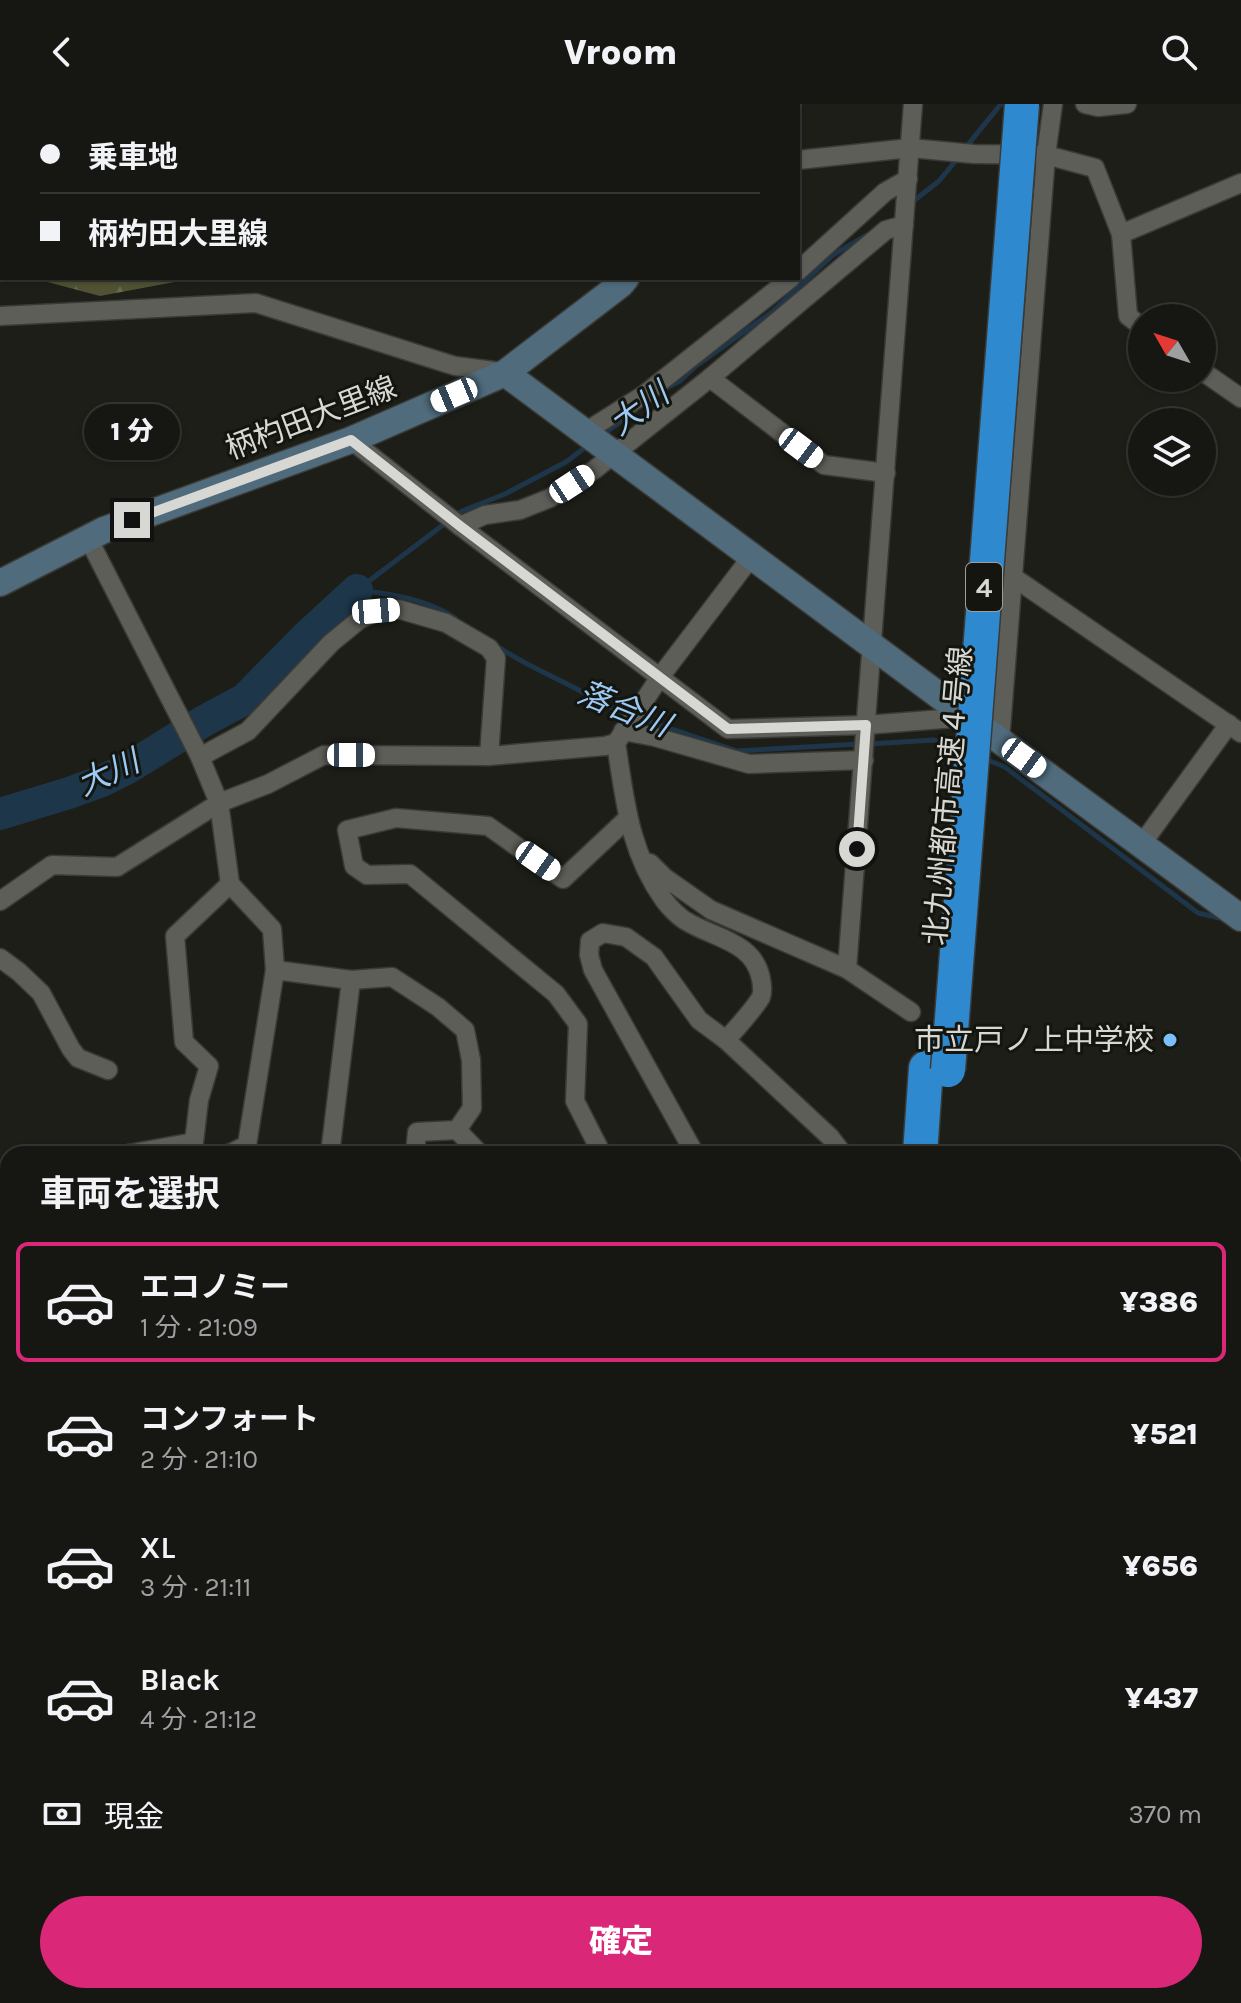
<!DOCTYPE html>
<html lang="ja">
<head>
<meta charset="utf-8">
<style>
	body { margin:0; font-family:Karla,"Noto Sans JP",sans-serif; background:#232321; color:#f1f3f6; height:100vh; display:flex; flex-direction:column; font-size:30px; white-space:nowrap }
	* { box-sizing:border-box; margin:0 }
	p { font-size:26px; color:#9e9fa0 }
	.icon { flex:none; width:44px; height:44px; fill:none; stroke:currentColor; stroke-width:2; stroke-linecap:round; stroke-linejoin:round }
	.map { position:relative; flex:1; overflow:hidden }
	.panel { position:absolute; left:0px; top:1042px; width:1242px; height:858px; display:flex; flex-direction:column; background:#161613; border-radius:24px 24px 0 0; box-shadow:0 2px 6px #0004,0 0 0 2px #353533 }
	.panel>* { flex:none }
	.guide { position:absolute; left:0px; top:0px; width:800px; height:176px; box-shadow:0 2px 6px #0004,0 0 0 2px #353533; display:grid; align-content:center; height:176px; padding:0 40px; background:#161613 }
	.needle { width:52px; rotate:309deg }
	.controls { position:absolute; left:1128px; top:200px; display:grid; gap:16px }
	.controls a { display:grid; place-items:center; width:88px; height:88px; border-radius:50%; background:#161613; box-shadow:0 2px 6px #0004,0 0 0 2px #353533; font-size:40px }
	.end { position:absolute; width:36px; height:36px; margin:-18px; border:10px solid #d7d7d4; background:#111; box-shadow:0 0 0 4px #111 }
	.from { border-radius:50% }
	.bubble { position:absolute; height:56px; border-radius:28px; background:#161613; box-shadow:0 2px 6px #0004,0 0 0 2px #353533; font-size:26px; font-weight:800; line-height:56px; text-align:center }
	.car { position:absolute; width:24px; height:48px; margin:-24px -12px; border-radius:10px; box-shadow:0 0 6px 2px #0007; background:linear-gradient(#fff 24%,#345 0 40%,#fff 0 76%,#345 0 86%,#fff 0) }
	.guide b { display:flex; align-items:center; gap:28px; height:76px; font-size:30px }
	.guide b+b { border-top:2px solid #353533 }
	.guide i { width:20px; height:20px; background:#f1f3f6 }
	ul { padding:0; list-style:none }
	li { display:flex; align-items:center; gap:24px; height:120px; margin:0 16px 12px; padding:0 24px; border:4px solid transparent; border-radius:12px }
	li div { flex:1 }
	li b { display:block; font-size:30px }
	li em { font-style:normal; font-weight:800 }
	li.on { border-color:#db2777 }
	li>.icon { width:72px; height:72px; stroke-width:1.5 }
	h2 { padding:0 40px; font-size:36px; line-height:96px }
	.pay { display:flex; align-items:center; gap:20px; height:88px; padding:0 40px; font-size:30px }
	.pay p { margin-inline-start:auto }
	.cta { display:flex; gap:16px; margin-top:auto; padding:16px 40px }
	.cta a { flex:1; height:92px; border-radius:48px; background:#db2777; color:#fff; font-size:32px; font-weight:800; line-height:92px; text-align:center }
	header { display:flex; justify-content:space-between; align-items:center; height:104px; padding:0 40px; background:#161613; font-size:36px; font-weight:800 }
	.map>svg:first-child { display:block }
	.forest { fill:url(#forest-firs) }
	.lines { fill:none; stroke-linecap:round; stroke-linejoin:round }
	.stream { stroke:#1e364a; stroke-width:5 }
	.river { stroke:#1e364a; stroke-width:32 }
	.street-casing { stroke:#3a3a37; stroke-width:21 }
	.secondary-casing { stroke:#3a3a37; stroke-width:29 }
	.highway-casing { stroke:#3a3a37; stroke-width:37 }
	.street { stroke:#5d5e58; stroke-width:18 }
	.secondary { stroke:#4f6b7c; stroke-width:26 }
	.highway { stroke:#2e89cf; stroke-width:34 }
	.highway-bridge-casing { stroke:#3a3a37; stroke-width:37; stroke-linecap:butt }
	.highway-bridge { stroke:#2e89cf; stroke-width:34 }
	.route { stroke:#d7d7d4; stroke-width:10 }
	.poi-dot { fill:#7cbef9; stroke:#151510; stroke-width:3 }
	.labels { text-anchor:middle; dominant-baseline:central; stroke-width:6; stroke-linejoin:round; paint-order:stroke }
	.shield { fill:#151510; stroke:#9d9d99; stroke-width:2 }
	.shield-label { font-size:28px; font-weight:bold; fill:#d7d7d4 }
	.street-label { font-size:30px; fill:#d7d7d4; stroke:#151510 }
	.poi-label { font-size:30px; fill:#d7d7d4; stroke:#151510; text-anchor:end }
	.water-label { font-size:32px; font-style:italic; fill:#9ccaf5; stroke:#151510 }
</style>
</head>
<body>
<header><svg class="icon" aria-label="back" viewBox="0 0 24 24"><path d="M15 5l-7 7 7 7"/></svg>Vroom<svg class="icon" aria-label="search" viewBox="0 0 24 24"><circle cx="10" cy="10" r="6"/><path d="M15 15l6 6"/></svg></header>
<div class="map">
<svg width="1241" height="1899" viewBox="0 0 1241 1899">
	<defs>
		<pattern id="forest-firs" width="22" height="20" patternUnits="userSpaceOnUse" patternTransform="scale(2)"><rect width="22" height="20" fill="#505233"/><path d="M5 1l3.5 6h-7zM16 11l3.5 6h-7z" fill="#686a50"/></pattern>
	</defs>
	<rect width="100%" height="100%" fill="#1e1e19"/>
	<g class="forest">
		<path d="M0,0h574l-2,2h-570v95l-2,-4z"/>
		<path d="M39,174h157l-96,18 -60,-16z"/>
	</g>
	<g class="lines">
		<g class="stream">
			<path d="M966,43l35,-43"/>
			<path d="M911,99l28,-22 19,-23"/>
			<path d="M662,286l18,-9 16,-15 76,-54 61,-57 34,-20"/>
			<path d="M601,332l34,-25"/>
			<path d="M455,412l7,-5 43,-17 61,-32 21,-16"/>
			<path d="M357,486c34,4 70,9 98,28"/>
			<path d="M357,486l90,-68"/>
			<path d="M497,542c23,16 49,27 74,40 20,10 38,22 58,29"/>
			<path d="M639,614l98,33 122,-7"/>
			<path d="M869,640l65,-4 27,10"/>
			<path d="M985,655l20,8 193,146 26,6"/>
			<path d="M195,1899l11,-7"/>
		</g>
		<path class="river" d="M0,710l69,-21 33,-12 26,-13 76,-47 41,-22 62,-63 50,-46"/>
		<defs>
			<g id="street">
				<path d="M1085,0l13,3 29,-3"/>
				<path d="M658,2l2,-2"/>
				<path d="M798,56l112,-12 64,6 72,1 49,13 26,66 7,82 14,11"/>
				<path d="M1121,130l120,-51"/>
				<path d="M798,167l87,-79 23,-13"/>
				<path d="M0,212l256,-13 199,63 47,6"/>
				<path d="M1202,267l39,27"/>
				<path d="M710,274l176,-148 18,-5"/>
				<path d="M585,328l60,-38 146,-116"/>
				<path d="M351,336l109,86 268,203 138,-4 102,-8"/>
				<path d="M460,422l25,-11 35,-5 30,-12 44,-28 116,-92 114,87 62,8"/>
				<path d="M88,434l112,219 19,46 11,81"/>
				<path d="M1013,473l228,156"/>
				<path d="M623,627l32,6 94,27 115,-4"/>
				<path d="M1000,637l46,-586 7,-51"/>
				<path d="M200,653l48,-26 83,-88 28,-23 17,-9 22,-2 48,14 43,25 7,10 -7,98"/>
				<path d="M1141,741l88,-121"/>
				<path d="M650,759l14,14 47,33 136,59 64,43"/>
				<path d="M0,797l52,-36 65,2 102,-64 49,-19 56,-29 165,1 116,-10 11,-3"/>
				<path d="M0,854l19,14 22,21 30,56 7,9 30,12"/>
				<path d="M847,865l66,-865"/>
				<path d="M351,876l41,-3 46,30 27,23 6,30 1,48 -15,22"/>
				<path d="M726,936c9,-10 29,-32 35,-43 2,-6 1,-13 0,-18 -7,-38 -48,-41 -75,-58 -7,-4 -17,-14 -22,-21 -35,-49 -39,-100 -48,-157l44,-66 92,-121"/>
				<path d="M128,1050l66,-12 5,-42 10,-34 -25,-24 -9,-106 55,-52 42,45 3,41"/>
				<path d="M229,1050l18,-9 28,-175 76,10 -21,174"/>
				<path d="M415,1050l2,-22 40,-2 23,24"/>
				<path d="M602,1050l-27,-53 3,-77 -22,-30 -146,-120 -43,1 -13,-9 -7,-36 49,-12 92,8 75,53 65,-61"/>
				<path d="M695,1050l-102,-184 -4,-15 1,-14 13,-8 23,4 28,20 45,63 27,20 104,97 13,17"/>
				<path d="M0,1099l8,-5"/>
				<path d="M0,1248h8"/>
				<path d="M1234,1294l7,5"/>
				<path d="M1234,1351l7,-6"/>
				<path d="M0,1429l8,13"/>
				<path d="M1234,1512l7,3"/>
				<path d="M0,1591l8,3"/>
				<path d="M1234,1605l7,1"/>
				<path d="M0,1666l8,10"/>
				<path d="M0,1734l8,-6"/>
				<path d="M1234,1760l7,-1"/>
				<path d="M0,1873l8,-7"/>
				<path d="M184,1892l6,7"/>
				<path d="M525,1892l1,7"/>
				<path d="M738,1892l1,7"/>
				<path d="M331,1899l9,-7"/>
			</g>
			<g id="secondary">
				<path d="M754,2l2,-2"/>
				<path d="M505,269l463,344 273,201"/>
				<path d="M0,479l104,-53 247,-90 154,-67 115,-88 6,-7"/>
				<path d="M1147,1892l38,7"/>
				<path d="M104,1899l7,-7"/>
				<path d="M1031,1899l41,-7"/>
				<path d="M1220,1899l11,-7"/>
			</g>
			<g id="highway">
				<path d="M920,1050l6,-86"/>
				<path d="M880,1899l1,-7"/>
			</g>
		</defs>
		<use href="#street" class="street-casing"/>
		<use href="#secondary" class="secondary-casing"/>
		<use href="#highway" class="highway-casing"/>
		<use href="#street" class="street"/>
		<use href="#secondary" class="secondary"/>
		<use href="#highway" class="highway"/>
		<defs>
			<path id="highway-bridge" d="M948,966l74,-966"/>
		</defs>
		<use href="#highway-bridge" class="highway-bridge-casing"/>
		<use href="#highway-bridge" class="highway-bridge"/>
	</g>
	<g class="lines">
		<path class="route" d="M132,416l219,-80 109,86 268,203 138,-4 -9,124"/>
	</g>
	<circle class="poi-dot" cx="1170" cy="936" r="8"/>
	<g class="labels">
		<rect class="shield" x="966" y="459" width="36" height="48" rx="6"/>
		<g class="shield-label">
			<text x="984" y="483">4</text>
		</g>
		<g class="street-label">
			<text transform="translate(311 314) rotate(-21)">柄杓田大里線</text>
			<text transform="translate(948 692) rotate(-85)">北九州都市高速４号線</text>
		</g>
		<g class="poi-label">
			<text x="1154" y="936">市立戸ノ上中学校</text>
		</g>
		<g class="water-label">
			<text transform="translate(639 305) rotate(-36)">大川</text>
			<text transform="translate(624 605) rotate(22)">落合川</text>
			<text transform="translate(108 669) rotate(-25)">大川</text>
		</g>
	</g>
</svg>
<div class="controls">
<a><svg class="needle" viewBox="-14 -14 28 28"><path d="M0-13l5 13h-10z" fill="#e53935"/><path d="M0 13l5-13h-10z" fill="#9e9fa0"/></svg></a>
<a><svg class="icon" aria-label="layers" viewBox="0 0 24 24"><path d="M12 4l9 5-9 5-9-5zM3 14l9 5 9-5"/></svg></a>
</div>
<i class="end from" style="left:857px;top:745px"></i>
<i class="end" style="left:132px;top:416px"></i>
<div class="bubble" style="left:84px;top:300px;width:96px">1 分</div>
<i class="car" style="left:454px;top:291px;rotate:247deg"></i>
<i class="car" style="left:801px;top:344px;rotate:127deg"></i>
<i class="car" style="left:572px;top:380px;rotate:57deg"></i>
<i class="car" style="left:376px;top:507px;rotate:85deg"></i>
<i class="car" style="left:351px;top:651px;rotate:90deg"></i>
<i class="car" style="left:1024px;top:654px;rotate:126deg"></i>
<i class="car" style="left:538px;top:757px;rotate:125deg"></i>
<div class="guide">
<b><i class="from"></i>乗車地</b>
<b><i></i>柄杓田大里線</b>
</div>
<section class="panel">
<h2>車両を選択</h2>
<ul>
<li class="on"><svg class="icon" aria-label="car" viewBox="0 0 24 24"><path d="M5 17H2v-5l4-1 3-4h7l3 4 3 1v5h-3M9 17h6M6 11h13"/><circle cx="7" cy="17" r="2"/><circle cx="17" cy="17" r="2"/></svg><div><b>エコノミー</b><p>1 分 · 21:09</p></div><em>¥386</em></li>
<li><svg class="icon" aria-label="car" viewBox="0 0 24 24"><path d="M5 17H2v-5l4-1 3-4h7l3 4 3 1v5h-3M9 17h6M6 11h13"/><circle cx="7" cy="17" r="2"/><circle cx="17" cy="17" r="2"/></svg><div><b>コンフォート</b><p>2 分 · 21:10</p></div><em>¥521</em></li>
<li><svg class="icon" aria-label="car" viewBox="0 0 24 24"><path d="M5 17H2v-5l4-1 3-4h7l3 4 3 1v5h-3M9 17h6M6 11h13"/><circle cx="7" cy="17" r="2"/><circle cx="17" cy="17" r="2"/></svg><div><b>XL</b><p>3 分 · 21:11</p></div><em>¥656</em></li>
<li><svg class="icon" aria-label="car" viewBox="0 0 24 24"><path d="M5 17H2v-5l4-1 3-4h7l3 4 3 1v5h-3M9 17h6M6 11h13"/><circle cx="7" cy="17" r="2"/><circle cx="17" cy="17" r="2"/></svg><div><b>Black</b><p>4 分 · 21:12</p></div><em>¥437</em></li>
</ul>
<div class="pay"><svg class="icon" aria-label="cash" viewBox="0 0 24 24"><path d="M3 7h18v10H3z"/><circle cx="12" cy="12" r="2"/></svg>現金<p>370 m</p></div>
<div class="cta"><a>確定</a></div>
</section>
</div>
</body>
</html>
